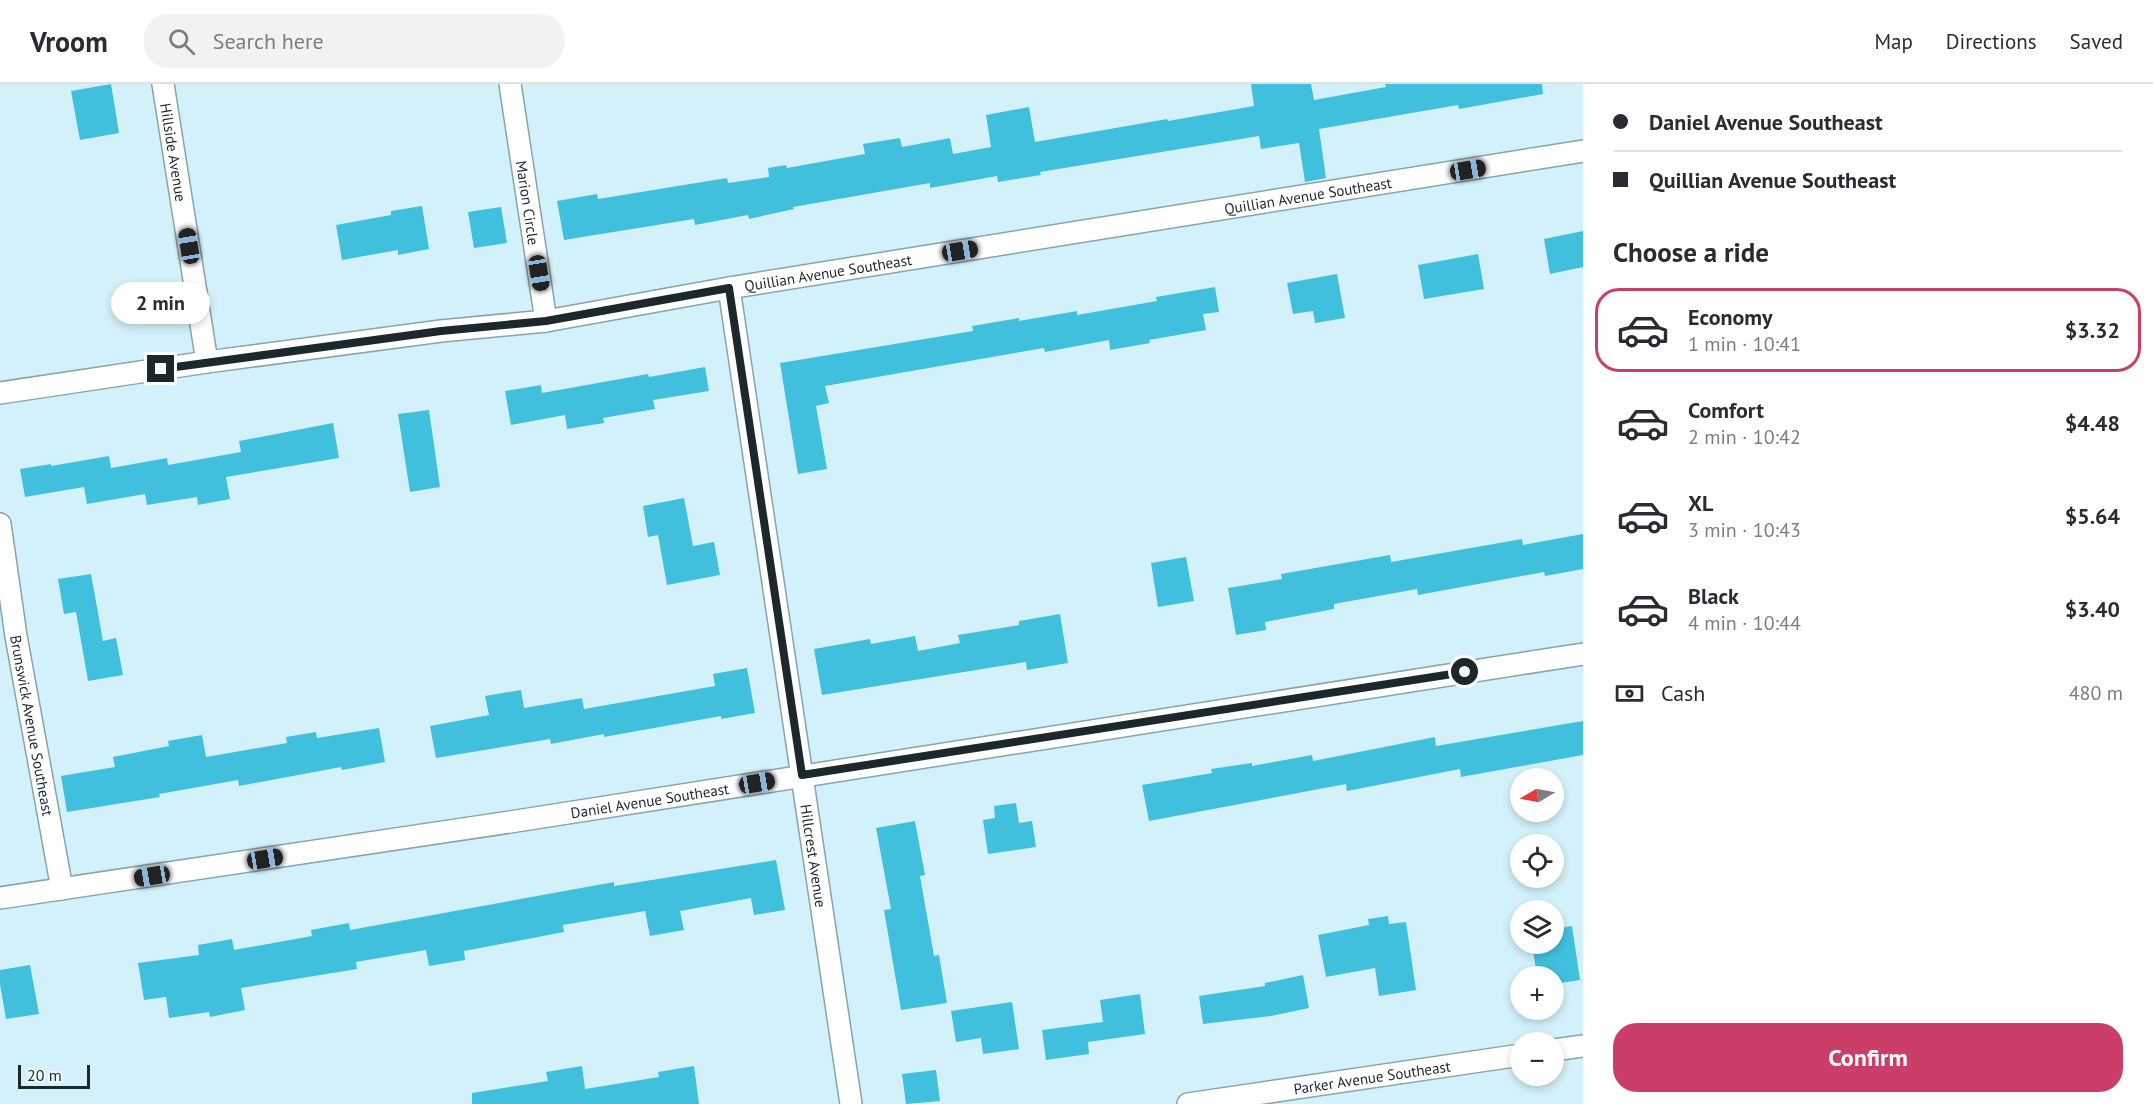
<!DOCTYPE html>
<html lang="en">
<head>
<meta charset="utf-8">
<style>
	body { margin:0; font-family:"PT Sans",sans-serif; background:#f2f2f3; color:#2b2b33; height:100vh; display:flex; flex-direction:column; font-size:22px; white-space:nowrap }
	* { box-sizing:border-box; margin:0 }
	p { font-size:20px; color:#7c7c81 }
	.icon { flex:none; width:33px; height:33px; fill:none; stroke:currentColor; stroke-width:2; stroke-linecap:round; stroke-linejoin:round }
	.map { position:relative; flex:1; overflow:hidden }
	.sheet { display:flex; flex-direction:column; background:#fff; width:570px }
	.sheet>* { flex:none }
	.hud { display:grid; align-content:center; height:132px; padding:0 30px; background:#fff }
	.needle { width:39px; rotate:260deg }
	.fabs { position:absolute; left:1510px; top:684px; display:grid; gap:12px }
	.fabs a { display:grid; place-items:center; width:54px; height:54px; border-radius:50%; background:#fff; box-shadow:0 3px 9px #0003; font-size:30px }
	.scale { position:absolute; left:18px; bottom:15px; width:72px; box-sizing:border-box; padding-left:6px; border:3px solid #1d282b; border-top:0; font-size:16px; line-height:21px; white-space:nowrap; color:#1d282b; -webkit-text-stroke:4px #effbfe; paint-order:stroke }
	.end { position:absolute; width:27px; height:27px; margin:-14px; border:8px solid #1d282b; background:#fff; box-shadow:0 0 0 3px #fff }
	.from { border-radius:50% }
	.bubble { position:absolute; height:42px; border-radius:21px; background:#fff; box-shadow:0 3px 9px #0003; font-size:20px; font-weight:600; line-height:42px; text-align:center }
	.car { position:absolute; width:18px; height:36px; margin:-18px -9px; border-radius:8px; box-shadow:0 0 4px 2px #0007; background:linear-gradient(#222 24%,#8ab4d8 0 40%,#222 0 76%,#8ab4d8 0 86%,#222 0) }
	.hud b { display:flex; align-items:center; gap:21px; height:57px; font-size:22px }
	.hud b+b { border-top:2px solid #e1e1e2 }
	.hud i { width:15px; height:15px; background:#2b2b33 }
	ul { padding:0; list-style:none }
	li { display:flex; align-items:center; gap:18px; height:84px; margin:0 12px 9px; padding:0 18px; border:3px solid transparent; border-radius:24px }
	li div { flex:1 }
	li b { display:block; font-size:22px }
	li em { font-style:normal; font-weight:600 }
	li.current { border-color:#cc3e6a }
	li>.icon { width:54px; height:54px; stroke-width:1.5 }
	h2 { padding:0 30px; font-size:27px; line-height:72px }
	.pay { display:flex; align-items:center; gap:15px; height:66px; padding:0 30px; font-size:22px }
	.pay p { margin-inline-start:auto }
	.primary-button { display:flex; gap:12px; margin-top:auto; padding:12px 30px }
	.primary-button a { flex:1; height:69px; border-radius:24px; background:#cc3e6a; color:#fff; font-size:24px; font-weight:600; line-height:69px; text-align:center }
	header { display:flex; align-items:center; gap:36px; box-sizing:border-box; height:84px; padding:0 30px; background:#fff; border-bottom:2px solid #e1e1e2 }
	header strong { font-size:28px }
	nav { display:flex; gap:33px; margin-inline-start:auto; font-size:21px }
	.search { width:420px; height:54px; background:#f2f2f3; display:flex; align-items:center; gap:15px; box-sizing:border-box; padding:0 21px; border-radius:24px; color:#7c7c81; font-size:22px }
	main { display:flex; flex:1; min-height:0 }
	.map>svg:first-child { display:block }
	.building { fill:#40c0dd }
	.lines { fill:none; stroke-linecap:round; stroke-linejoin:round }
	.minor-casing { stroke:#87a4ab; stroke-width:24 }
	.minor { stroke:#fff; stroke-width:21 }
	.route { stroke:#1d282b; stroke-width:8 }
	.labels { text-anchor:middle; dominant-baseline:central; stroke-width:5; stroke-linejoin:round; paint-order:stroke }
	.street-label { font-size:15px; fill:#1d282b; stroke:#effbfe }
</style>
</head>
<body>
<header>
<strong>Vroom</strong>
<div class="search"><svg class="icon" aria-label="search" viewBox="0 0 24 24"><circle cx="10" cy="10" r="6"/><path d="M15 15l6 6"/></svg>Search here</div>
<nav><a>Map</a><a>Directions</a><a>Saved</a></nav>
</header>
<main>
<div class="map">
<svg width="1583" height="1020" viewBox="0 0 1583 1020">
	<rect width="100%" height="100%" fill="#d3f1fa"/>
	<g class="building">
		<path d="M111,0l8,49 -39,7 -9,-49z"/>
		<path d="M1251,0h60l3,16 72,-13 -1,-3h157l1,10 -84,15 -1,-4 -139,24 7,49 -21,4 -6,-39 -38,6 -2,-13 -219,36 1,3 -43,7 -1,-6 -67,12v-5l-137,24 1,2 -45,10 -1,-4 -53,10 -1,-6 -130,21 -7,-39 40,-7 1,5 129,-21 1,5 41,-6 -1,-9 18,-3 1,3 78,-14 -2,-10 37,-6 2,9 48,-9 3,16 38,-7 -5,-32 43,-8 6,35 132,-23 1,2 86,-15z"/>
		<path d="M422,122l7,43 -31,6v-5l-56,10 -6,-35 55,-10v-4z"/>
		<path d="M501,123l6,36 -33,5 -6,-36z"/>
		<path d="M1583,147v36l-33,7 -6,-35z"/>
		<path d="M1478,170l6,35 -60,10 -6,-34z"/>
		<path d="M1337,190l8,44 -30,5 -2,-12 -20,3 -6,-31z"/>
		<path d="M1215,203l4,25 -16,2 3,16 -57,10 1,3 -40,7 -1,-10 -64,12 -1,-4 -219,38 4,17 -13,3 11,63 -29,5 -18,-111 193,-32 -1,-5 47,-8v3l58,-10v4l80,-14 -1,-4z"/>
		<path d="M705,283l4,24 -56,9 2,9 -52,9 1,5 -37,6 -2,-14 -54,10 -6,-34 36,-6 1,8 106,-19 1,3z"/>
		<path d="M429,326l11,77 -30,5 -12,-78z"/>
		<path d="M333,339l6,35 -113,19 4,22 -32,6 -1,-8 -50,8 -2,-11 -58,10 -3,-17 -59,10 -5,-28 31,-5v2l58,-10 2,12 56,-10 1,7 73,-13 -2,-11z"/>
		<path d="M684,414l9,48 21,-4 6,33 -53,10 -9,-50 -10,2 -5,-31z"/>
		<path d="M1583,450v35l-38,7 -1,-4 -126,23 -1,-6 -83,15v5l-69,13 1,8 -30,5 -8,-47 54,-9 -1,-5 109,-19 1,7 131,-23 1,6z"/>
		<path d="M1186,473l8,44 -36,6 -7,-44z"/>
		<path d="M91,490l12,67 13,-3 7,37 -35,6 -12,-69 -12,2 -6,-35z"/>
		<path d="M1060,530l8,49 -41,7 -1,-8 -204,33 -8,-46 56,-10 1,5 44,-8 3,15 42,-8 -2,-8 61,-10v-4z"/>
		<path d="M747,584l8,45 -34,6v-3l-117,21v-3l-53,10 -1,-5 -114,19 -6,-32 59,-11 -4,-19 36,-6 3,18 58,-10 2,11 131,-23 -2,-12z"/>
		<path d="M1583,637v34l-122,22 -1,-8 -113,22 -1,-7 -197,37 -7,-36 70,-12 -1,-4 41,-6v3l60,-11 1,6 122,-24 1,9z"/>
		<path d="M379,644l6,34 -43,8 -1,-3 -102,19 -1,-6 -79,14 1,3 -93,15 -6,-36 54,-9 -2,-10 56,-11 -1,-5 34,-6 4,22 81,-14 -1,-6 30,-5 1,6z"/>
		<path d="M1016,719l3,20 13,-2 4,26 -48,7 -5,-34 12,-2 -1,-12z"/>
		<path d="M915,737l10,54 -5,1 14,80 5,-1 8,48 -46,7 -17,-100 7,-1 -15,-81z"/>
		<path d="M776,776l9,50 -31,5 -3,-17 -71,13 4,19 -34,6 -5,-25 -82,14 1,7 -100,19 1,9 -36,6 -3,-16 -70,12 1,7 -116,19 4,22 -35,7 -1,-5 -40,6 -3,-21 -22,3 -6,-37 61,-8 -1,-10 34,-6 2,11 78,-14 -1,-6 38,-7 1,7 264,-48v4z"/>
		<path d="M1388,832l1,8 17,-2 10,68 -37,6 -4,-28 -49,9 -8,-42 51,-10 -1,-6z"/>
		<path d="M1572,842l8,54 -26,4v-8h-17l-5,-32h22v-15z"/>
		<path d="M30,881l9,49 -33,5 -6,-35v-14z"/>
		<path d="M1303,891l6,33 -38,8 -68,8 -4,-28 66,-10v-3z"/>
		<path d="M1140,910l5,40 -57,8 1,12 -43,6 -4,-30 61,-8 -3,-22z"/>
		<path d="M1012,918l7,47 -36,5 -2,-16 -25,4 -5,-31z"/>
		<path d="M582,982l3,23 74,-12 -1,-5 36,-6 5,38h-227v-11l76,-12 -2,-9z"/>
		<path d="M936,986l4,31 -34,3 -4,-30z"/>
	</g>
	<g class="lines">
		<defs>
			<g id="minor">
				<path id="s1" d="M163,0l44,278"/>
				<path id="s2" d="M510,0l36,237"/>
				<path id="s3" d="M729,204l122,816"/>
				<path id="s4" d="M0,309l207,-31 234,-31 105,-10 183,-33 854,-137"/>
				<path id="s5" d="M0,440l16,112 46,253"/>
				<path id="s6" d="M0,814l510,-76 1073,-168"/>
				<path d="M1554,966l29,-4"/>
				<path id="s7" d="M1188,1020l333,-49"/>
			</g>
		</defs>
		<use href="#minor" class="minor-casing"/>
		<use href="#minor" class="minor"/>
	</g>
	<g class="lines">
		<path class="route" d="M161,285l280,-38 105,-10 183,-33 73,487 663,-103"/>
	</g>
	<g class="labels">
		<g class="street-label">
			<text stroke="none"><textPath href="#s1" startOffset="69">Hillside Avenue</textPath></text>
			<text stroke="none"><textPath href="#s4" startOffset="1323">Quillian Avenue Southeast</textPath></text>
			<text stroke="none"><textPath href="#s2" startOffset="120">Marion Circle</textPath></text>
			<text stroke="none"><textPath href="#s4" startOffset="837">Quillian Avenue Southeast</textPath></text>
			<text stroke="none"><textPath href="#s5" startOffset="204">Brunswick Avenue Southeast</textPath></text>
			<text stroke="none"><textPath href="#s6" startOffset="657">Daniel Avenue Southeast</textPath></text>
			<text stroke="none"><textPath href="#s3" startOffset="574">Hillcrest Avenue</textPath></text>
			<text stroke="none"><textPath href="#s7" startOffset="186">Parker Avenue Southeast</textPath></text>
		</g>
	</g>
</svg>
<div class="fabs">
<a><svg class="needle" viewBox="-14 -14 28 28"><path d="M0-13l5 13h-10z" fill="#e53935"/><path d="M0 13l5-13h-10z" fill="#7c7c81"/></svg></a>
<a><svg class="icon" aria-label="locate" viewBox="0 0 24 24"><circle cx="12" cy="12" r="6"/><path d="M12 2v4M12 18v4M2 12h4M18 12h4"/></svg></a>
<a><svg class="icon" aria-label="layers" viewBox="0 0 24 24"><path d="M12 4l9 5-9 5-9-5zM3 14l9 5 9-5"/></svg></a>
<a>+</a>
<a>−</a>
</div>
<div class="scale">20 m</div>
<i class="end from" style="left:1465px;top:588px"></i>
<i class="end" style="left:161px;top:285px"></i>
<div class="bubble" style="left:111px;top:198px;width:99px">2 min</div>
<i class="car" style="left:1468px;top:86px;rotate:81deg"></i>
<i class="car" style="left:189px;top:162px;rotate:351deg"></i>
<i class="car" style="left:960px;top:167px;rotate:81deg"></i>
<i class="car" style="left:539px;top:189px;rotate:171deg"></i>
<i class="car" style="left:757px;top:699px;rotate:80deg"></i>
<i class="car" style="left:265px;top:775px;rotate:81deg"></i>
<i class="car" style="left:152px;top:792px;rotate:261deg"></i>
</div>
<section class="sheet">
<div class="hud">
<b><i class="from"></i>Daniel Avenue Southeast</b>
<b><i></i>Quillian Avenue Southeast</b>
</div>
<h2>Choose a ride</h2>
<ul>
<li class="current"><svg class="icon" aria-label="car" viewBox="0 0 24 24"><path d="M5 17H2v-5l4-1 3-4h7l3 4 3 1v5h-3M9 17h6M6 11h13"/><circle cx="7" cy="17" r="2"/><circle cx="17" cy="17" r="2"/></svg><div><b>Economy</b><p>1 min · 10:41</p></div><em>$3.32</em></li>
<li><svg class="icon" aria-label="car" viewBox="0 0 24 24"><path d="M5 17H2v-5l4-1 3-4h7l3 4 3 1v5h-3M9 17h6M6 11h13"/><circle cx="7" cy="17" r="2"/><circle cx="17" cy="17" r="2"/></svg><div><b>Comfort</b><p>2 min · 10:42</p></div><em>$4.48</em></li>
<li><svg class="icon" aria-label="car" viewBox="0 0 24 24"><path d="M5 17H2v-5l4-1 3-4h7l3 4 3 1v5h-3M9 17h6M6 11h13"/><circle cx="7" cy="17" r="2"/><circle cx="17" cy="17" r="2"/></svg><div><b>XL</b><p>3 min · 10:43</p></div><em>$5.64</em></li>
<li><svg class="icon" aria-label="car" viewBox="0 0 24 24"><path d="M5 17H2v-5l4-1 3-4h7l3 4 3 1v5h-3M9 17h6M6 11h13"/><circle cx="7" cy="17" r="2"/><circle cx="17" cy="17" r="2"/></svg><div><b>Black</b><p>4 min · 10:44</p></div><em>$3.40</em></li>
</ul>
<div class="pay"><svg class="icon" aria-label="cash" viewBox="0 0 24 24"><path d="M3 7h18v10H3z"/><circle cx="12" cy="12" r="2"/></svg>Cash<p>480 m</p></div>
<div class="primary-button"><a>Confirm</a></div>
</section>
</main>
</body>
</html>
